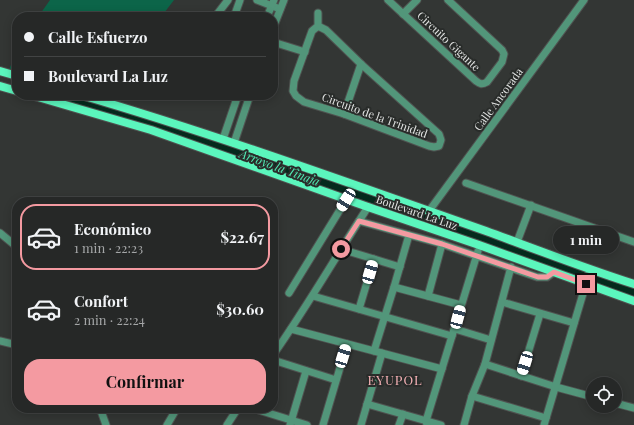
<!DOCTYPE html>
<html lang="es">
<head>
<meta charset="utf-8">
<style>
	body { margin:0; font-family:"Playfair Display",serif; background:#2e302f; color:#f1f3f6; height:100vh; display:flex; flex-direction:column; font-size:15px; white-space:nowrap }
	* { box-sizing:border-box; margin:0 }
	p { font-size:13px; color:#a4a6a7 }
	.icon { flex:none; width:22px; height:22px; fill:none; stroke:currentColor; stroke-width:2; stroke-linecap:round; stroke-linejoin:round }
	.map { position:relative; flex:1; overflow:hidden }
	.details { position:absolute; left:12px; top:197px; width:266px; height:216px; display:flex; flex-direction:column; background:#262827; border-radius:16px; box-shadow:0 2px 10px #0003,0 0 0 1px #424444 }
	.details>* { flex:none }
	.hud { position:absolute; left:12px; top:12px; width:266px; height:88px; border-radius:16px; box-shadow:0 2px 10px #0003,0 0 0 1px #424444; display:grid; align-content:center; height:88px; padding:0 12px; background:#262827 }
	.tools { position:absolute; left:586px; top:377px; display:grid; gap:8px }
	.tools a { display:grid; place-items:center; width:36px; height:36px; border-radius:50%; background:#262827; box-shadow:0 2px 10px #0003,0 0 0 1px #424444; font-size:20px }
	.end { position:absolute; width:18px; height:18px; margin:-9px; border:5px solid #f49aa1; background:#111; box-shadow:0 0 0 2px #111 }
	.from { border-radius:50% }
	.bubble { position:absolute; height:28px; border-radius:14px; background:#262827; box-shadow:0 2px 10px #0003,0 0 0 1px #424444; font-size:13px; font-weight:700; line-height:28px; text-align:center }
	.car { position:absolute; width:12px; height:24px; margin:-12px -6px; border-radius:5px; box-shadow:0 0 3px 1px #0007; background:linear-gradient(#fff 24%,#345 0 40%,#fff 0 76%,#345 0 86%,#fff 0) }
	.hud b { display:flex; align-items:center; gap:14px; height:38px; font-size:15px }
	.hud b+b { border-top:1px solid #424444 }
	.hud i { width:10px; height:10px; background:#f1f3f6 }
	ul { padding:7px 0 0; list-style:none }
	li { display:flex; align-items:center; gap:12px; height:66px; margin:0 8px 6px; padding:0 4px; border:2px solid transparent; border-radius:16px }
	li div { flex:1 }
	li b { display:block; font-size:15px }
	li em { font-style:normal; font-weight:700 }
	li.active { border-color:#f49aa1 }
	li>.icon { width:36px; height:36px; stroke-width:1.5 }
	.button { display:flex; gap:8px; margin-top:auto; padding:8px 12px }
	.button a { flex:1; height:46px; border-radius:16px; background:#f49aa1; color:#111; font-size:16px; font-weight:700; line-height:46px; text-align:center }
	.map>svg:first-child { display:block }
	.green { fill:#0c6549 }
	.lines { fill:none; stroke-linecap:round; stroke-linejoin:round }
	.river { stroke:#052a1d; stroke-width:11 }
	.minor-casing { stroke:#4f5250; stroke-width:9 }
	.major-casing { stroke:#4f5250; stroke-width:10 }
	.minor { stroke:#52967a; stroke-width:7 }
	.major { stroke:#5bf6bd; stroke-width:8 }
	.route { stroke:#f49aa1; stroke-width:5 }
	.labels { text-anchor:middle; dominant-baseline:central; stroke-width:4; stroke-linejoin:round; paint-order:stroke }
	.street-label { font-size:11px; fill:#e2e4e3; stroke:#292c2a }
	.water-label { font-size:12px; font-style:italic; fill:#51eab3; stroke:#292c2a }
	.quarter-label { font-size:13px; letter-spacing:1px; fill:#f6b2b6; stroke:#292c2a }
</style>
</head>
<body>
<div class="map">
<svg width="634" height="425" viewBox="0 0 634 425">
	<rect width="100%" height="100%" fill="#333634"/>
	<g class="green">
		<path d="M50,0h124l-13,17h-123z"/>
		<path d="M17,49v24l-8,-3z"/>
	</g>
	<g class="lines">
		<path class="river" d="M59,95l100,30 475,168"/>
		<defs>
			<g id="minor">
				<path d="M257,0l23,9"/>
				<path d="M388,0l88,81c4,3 6,4 11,1l15,-20 2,-8 -2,-4 -54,-50"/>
				<path d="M403,14l14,-14"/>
				<path d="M215,17l13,-17"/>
				<path d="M234,17l6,-17"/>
				<path d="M267,17l7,-17"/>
				<path d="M318,26l8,4 35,34 78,70 2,6 -2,6 -5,1 -5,-1 -85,-32 -40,-12 -8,-6 -3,-5 1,-10 18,-50 6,-5v-13"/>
				<path d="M273,28l11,-28"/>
				<path d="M273,42l32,10"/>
				<path d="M344,114l17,-50"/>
				<path d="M223,139l15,-44"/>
				<path d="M234,143l16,-48"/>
				<path d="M466,183l168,59"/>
				<path d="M429,211l155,-211"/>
				<path d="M359,221l83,23 95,33h10l7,-5"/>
				<path d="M0,233l17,14"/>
				<path d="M517,242l14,-37"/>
				<path d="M341,249l59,18"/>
				<path d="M394,287l67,18"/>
				<path d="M289,293l57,-93"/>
				<path d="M313,296l139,40"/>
				<path d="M428,296l14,-52"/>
				<path d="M502,302l72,21"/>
				<path d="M359,309l15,-50"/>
				<path d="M291,329l151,40"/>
				<path d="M455,329l36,11"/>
				<path d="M0,341l17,4"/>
				<path d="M374,351l20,-64 15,-52"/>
				<path d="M273,355c34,-48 63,-99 95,-148"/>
				<path d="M273,360l63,20"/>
				<path d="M485,364l71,23 37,10"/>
				<path d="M521,376l19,-62"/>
				<path d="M472,396l74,22"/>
				<path d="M615,403l19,5"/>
				<path d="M367,404l74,21"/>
				<path d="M100,408l6,17"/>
				<path d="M252,408l55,17"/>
				<path d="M167,425l10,-17"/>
				<path d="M227,425l11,-17"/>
				<path d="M290,425l16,-54"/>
				<path d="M323,425l24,-81"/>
				<path d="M361,425l21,-72"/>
				<path d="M399,425l4,-11"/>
				<path d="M427,425l-1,-4 52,-170"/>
				<path d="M464,425l8,-29 13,-32 26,-97"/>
				<path d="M544,425l46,-155"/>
			</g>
			<g id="major">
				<path d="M0,71l17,5"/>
				<path d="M0,86l17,5"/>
				<path d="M31,95l120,35 217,77 111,38 155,56"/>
				<path d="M81,95c137,40 271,89 405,136 49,18 98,37 148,53"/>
			</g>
		</defs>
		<use href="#minor" class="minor-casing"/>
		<use href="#major" class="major-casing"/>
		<use href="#minor" class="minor"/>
		<use href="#major" class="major"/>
	</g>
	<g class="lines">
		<path class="route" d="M341,249l18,-28 83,23 96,33h9l7,-5 32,12"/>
	</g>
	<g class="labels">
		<g class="street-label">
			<text transform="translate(449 41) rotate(43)">Circuito Gigante</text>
			<text transform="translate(498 99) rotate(-54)">Calle Ancorada</text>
			<text transform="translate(375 115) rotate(20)">Circuito de la Trinidad</text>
			<text transform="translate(417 212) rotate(19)">Boulevard La Luz</text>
		</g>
		<g class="water-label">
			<text transform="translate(280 167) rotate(20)">Arroyo la Tinaja</text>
		</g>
		<g class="quarter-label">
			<text x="395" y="379">EYUPOL</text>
		</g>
	</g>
</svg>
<div class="tools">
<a><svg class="icon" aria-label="locate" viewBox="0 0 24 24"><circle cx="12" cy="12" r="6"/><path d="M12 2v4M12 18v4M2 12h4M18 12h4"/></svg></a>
</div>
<i class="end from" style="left:341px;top:249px"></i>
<i class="end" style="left:586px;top:284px"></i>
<div class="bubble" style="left:553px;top:226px;width:66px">1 min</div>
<i class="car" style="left:346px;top:200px;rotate:212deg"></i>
<i class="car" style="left:370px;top:272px;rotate:16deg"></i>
<i class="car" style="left:458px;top:317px;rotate:15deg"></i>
<i class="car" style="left:343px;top:356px;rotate:17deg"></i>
<i class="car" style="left:525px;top:363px;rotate:197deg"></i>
<div class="hud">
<b><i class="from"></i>Calle Esfuerzo</b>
<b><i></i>Boulevard La Luz</b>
</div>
<section class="details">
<ul>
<li class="active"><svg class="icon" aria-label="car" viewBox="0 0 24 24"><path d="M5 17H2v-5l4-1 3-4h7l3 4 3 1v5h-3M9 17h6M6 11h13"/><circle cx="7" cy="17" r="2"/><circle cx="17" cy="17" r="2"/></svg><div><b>Económico</b><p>1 min · 22:23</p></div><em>$22.67</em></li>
<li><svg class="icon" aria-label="car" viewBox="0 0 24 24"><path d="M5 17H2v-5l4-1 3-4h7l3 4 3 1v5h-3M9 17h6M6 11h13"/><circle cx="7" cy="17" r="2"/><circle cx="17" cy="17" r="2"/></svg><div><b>Confort</b><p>2 min · 22:24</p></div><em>$30.60</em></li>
</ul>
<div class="button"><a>Confirmar</a></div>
</section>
</div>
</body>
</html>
